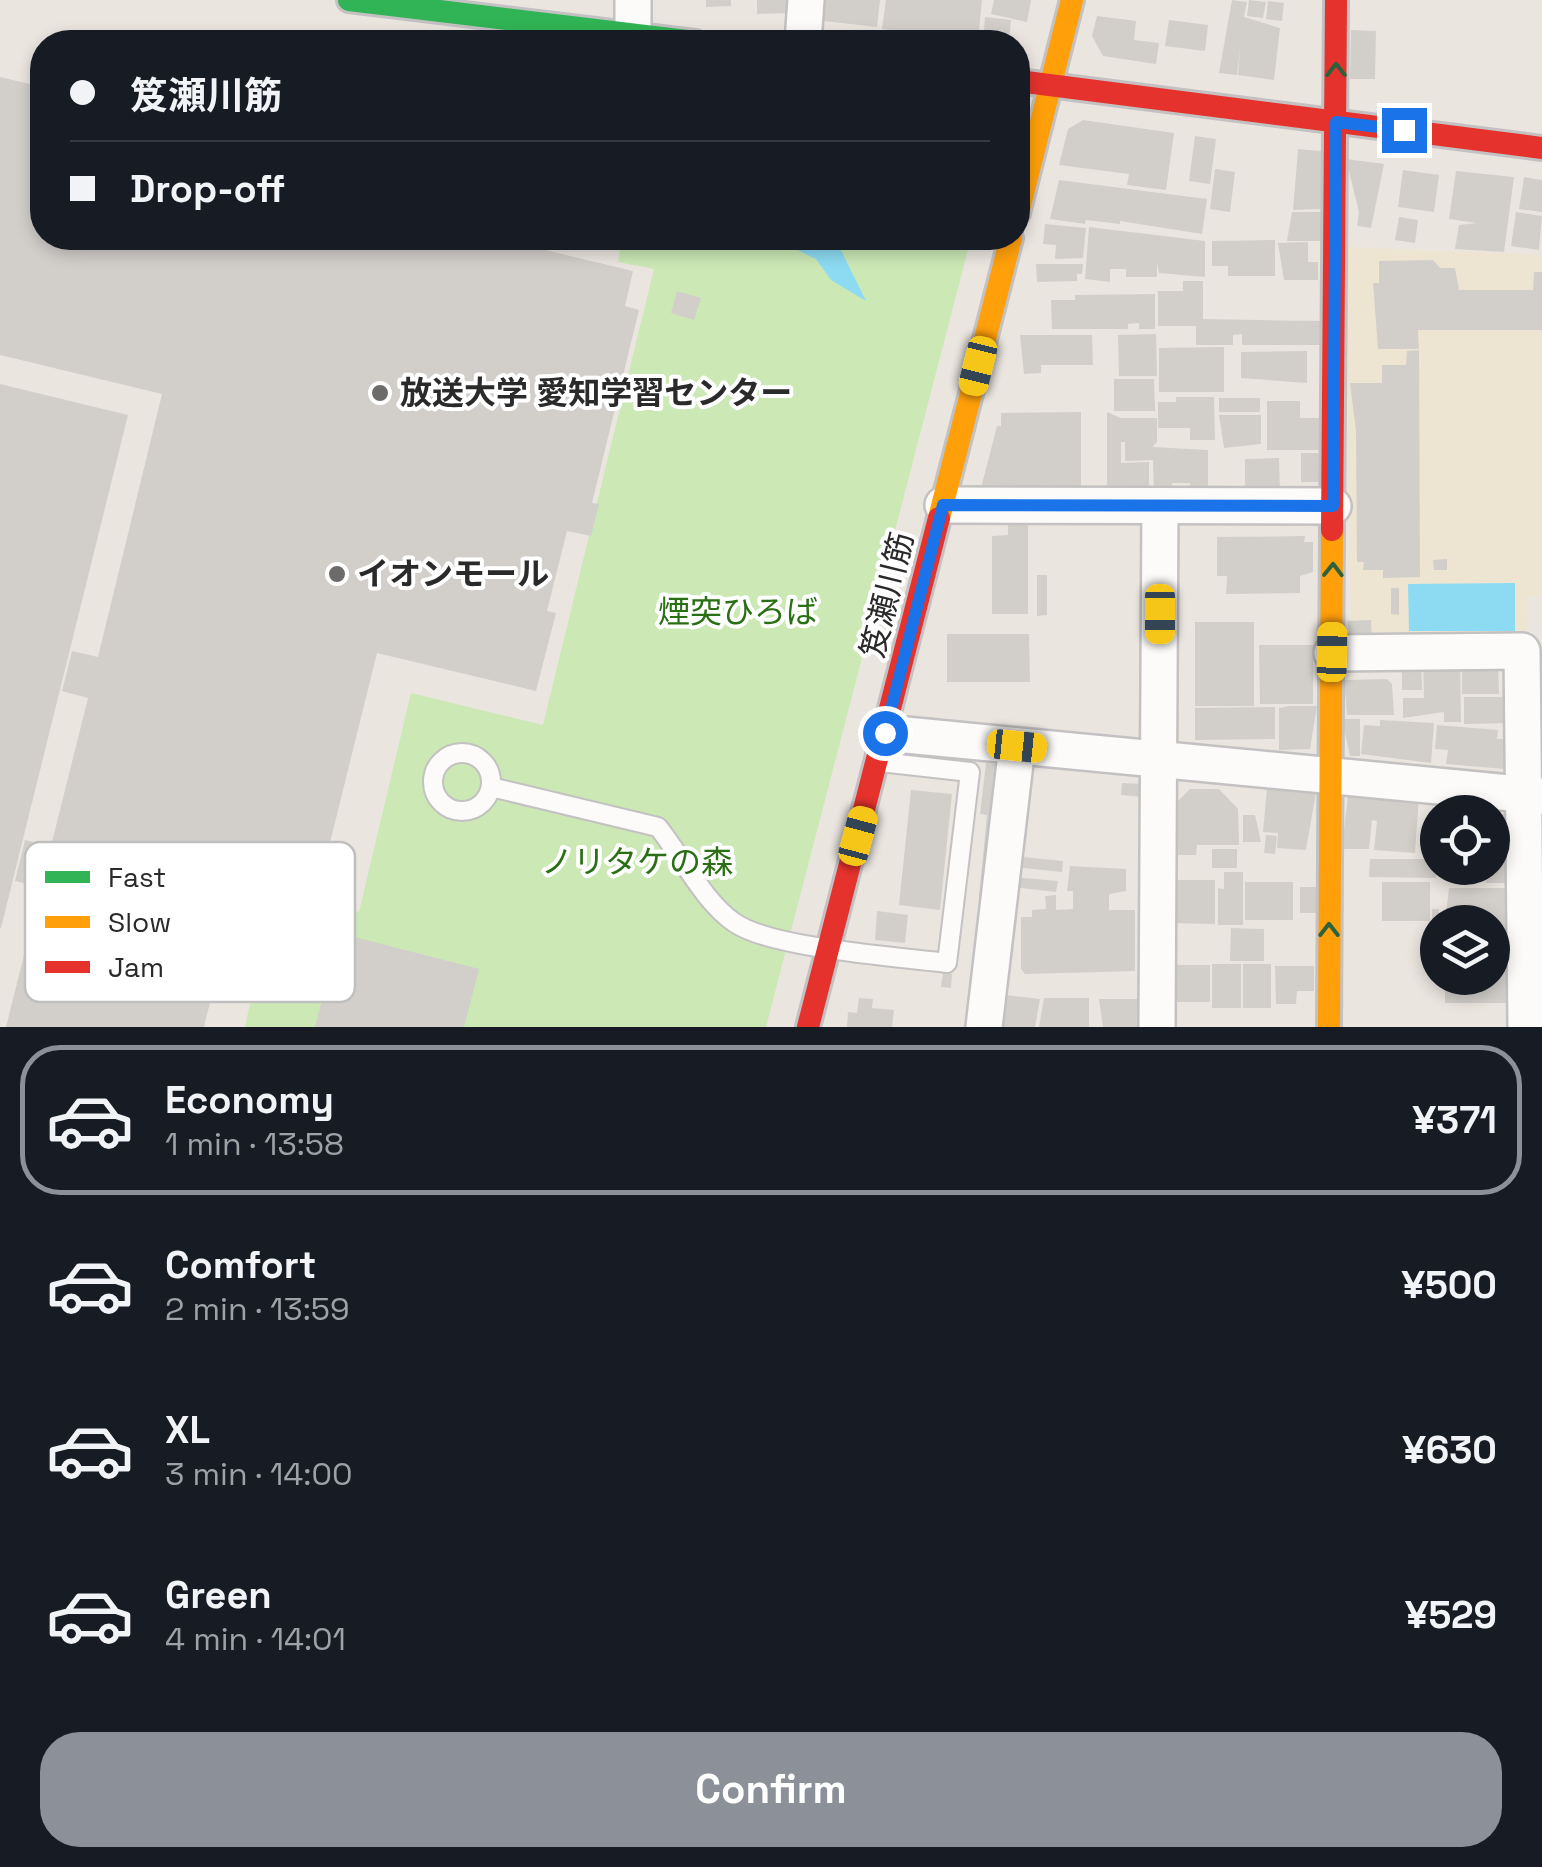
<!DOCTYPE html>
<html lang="en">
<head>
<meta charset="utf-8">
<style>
	body { margin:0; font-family:"Space Grotesk","Noto Sans JP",sans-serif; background:#20242c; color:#f1f3f6; height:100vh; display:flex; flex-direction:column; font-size:38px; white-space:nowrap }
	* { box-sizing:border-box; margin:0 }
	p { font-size:32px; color:#9ea1a6 }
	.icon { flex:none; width:55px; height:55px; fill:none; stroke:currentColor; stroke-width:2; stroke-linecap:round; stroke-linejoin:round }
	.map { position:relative; height:1027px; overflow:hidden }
	.sheet { display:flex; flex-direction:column; background:#171b24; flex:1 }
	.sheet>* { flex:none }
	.top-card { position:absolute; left:30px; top:30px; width:1000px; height:220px; border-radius:40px; box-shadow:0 5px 15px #0003; display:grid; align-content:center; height:220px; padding:0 40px; background:#171b24 }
	.controls { position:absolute; left:1420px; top:795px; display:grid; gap:20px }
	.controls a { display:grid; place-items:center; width:90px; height:90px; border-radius:50%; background:#171b24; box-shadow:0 5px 15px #0003; font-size:50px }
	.end { position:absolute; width:45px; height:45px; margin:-22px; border:12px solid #1a73e8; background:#fff; box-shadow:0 0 0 5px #fff }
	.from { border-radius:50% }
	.car { position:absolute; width:30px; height:60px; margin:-30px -15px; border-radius:12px; box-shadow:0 0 8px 2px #0007; background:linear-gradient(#f5c518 24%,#345 0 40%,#f5c518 0 76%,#345 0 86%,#f5c518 0) }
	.top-card b { display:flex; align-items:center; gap:35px; height:95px; font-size:38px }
	.top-card b+b { border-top:2px solid #363941 }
	.top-card i { width:25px; height:25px; background:#f1f3f6 }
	ul { padding:18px 0 0; list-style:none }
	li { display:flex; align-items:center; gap:30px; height:150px; margin:0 20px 15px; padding:0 20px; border:5px solid transparent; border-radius:40px }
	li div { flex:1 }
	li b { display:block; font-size:38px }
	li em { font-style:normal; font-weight:700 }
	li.selected { border-color:#8c9099 }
	li>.icon { width:90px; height:90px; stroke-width:1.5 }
	.action { display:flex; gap:20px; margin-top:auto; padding:20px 40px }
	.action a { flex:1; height:115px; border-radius:40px; background:#8c9099; color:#fff; font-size:40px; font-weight:700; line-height:115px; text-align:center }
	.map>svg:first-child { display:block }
	.education { fill:#eee4d2 }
	.green { fill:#cbe8b5 }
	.water { fill:#8cdbf3 }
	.building { fill:#d2cfcb }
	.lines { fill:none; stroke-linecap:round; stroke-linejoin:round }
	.lane-casing { stroke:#c3c1c1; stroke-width:22 }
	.street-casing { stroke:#c3c1c1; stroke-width:40 }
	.fast-casing { stroke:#c3c1c1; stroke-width:28 }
	.slow-casing { stroke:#c3c1c1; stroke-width:28 }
	.jam-casing { stroke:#c3c1c1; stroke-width:28 }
	.lane { stroke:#fcfbfa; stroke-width:18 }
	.street { stroke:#fcfbfa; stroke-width:35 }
	.fast { stroke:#30b455; stroke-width:22 }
	.slow { stroke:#ff9f0a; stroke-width:22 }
	.jam { stroke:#e5322d; stroke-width:22 }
	.oneway { stroke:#2c613b }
	.route { stroke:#1a73e8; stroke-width:12 }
	.poi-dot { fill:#6d6b69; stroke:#fff; stroke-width:4 }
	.labels { text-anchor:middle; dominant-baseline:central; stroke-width:8; stroke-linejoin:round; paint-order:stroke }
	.poi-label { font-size:32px; font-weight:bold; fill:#2a2a2a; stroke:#fff; text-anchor:start }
	.street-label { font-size:32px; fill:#2a2a2a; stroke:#fff }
	.park-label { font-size:32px; fill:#296f13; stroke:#fff }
	.key { fill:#fff; stroke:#bfbfbf; stroke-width:2.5 }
	.key-label { font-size:28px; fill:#2a2a2a }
</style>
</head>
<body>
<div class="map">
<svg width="1542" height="1027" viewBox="0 0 1542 1027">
	<rect width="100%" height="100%" fill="#eae5df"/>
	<path class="education" d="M1346,247l196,8v341l-15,1 1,45 -177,1z"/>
	<path class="green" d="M622,238h349l-205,789h-521l29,-137 85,22 52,-219 132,32 111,-456 -36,-7z"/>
	<g class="water">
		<path d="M835,238l31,63 -35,-21 -15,-21 -23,-11 -47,2 -21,-10z"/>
		<path d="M1515,583v48h-106l-1,-47z"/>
	</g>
	<g class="building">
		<path d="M706,0h25v6l-25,1z"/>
		<path d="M757,0h39v13l-39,1z"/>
		<path d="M816,0h64l-3,27 -63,-7z"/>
		<path d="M886,0h96l-4,40 -96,-11z"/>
		<path d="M994,0h37l-4,22 -36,-8z"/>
		<path d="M1232,0l15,2 -3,15 36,11 -6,52 -36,-5 2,-27 -3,27 -18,-2z"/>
		<path d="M1249,0l17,2 -3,16 -16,-2z"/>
		<path d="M1268,1l16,2 -2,18 -16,-2z"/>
		<path d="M1097,16l39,5 -2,19 25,3 -3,21 -53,-8 -11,-20z"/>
		<path d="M985,17l26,3 -2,22 -26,-1z"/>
		<path d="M1169,20l39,5 -3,26 -40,-5z"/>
		<path d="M1351,30l25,1 -1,48h-25z"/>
		<path d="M0,77l42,10v151h453l138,33 -8,35 14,4 -47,193 7,1 -8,32 -24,-5 -20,80 9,2 -20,78 -159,-38 -54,218 -76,-19 -43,175h-198l35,-140 -26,-6 10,-41 26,6 37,-148 -26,-7 10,-40 26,6 64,-263 -162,-39z"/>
		<path d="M1083,120l91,13 -8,57 -39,-5 2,-11 -70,-9 9,-36z"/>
		<path d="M1195,136l21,3 -6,45 -21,-3z"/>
		<path d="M1298,149l23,2 1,58 -29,1z"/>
		<path d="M1346,159l38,5 -13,64 -14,-2 2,-14z"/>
		<path d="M1215,169l20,3 -5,40 -20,-3z"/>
		<path d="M1403,170l36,5 -5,37 -36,-5z"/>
		<path d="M1456,171l58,6 -10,75 -49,-3 4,-24 18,-2 -28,-4z"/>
		<path d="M1524,177l18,3v32l-23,-3z"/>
		<path d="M1059,180l148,19 -5,35 -82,-13v3l-34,-4 -1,4 -35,-5z"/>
		<path d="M1292,212h29v29h-34z"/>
		<path d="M1516,212l26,4 -3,34 -28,-4z"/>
		<path d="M1399,217l19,3 -3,23 -20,-3z"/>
		<path d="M1045,224l41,4 -3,30 -28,1 1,-14 -13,-1z"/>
		<path d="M1089,227l116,14v36l-46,-4 -2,-11v15h-31v-8h-16v13l-25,-3z"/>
		<path d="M1275,240v36h-47v-10h-16v-25z"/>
		<path d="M1308,242v20h10v18h-34l-6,-37z"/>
		<path d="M1433,260l7,8h15l4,22h74l1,-18h8v58h-124l1,19h-41l-5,-66h6v-22z"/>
		<path d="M1036,264h47l-1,10h-5v7l-40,1z"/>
		<path d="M1183,281h20v38l117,2 1,24h-79v-11l-9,1v10h-37v-19h-38v-35h25z"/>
		<path d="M677,291l24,7 -7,22 -23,-7z"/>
		<path d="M1155,294v35h-16v-6l-11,1v5h-76l-1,-29h24v-5z"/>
		<path d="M1156,334l1,42h-38l-1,-41z"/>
		<path d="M1020,335h72l1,30h-52v8l-17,1z"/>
		<path d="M1224,347v45h-65v-44z"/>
		<path d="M1419,350l1,227 -37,1v-8h-20l1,-8h-7l-1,-131 -6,-48h32v-18h24l1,-14z"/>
		<path d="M1307,351v32l-66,-5v-26z"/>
		<path d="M1114,379h40l1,32h-41z"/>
		<path d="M0,384l128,31 -127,513h-1z"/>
		<path d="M1176,397h38l1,43h-25v-12h-32v-26h18z"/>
		<rect x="1219" y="398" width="41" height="14"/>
		<path d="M1267,401h33v17h19l1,32h-53z"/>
		<path d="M1081,412v79l-101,1 17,-66h4v-13z"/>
		<path d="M1107,412l14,6h36v24l-5,5 56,3v45h-17l-1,-12h-18v12l-18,1 -1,-36 -28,1v-19h-4v21l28,-1v32l-42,-1z"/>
		<path d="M1219,415h42v29l-37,4z"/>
		<rect x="1301" y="453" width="18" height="29"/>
		<path d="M1279,458l1,35 -35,1v-35z"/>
		<path d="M1008,525h20v89h-36v-78l16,-1z"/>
		<path d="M1305,536l-1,6h9v30l-13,4v17l-74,1 1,-18h-10v-39z"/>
		<path d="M1447,559v11h-13l-1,-10z"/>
		<path d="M1037,575h10v40l-10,1z"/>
		<path d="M1391,588h8v27l-8,-1z"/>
		<path d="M1371,620l1,22h-21l-4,-21z"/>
		<rect x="1195" y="622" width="59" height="84"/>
		<path d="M947,634h82l1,48h-83z"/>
		<path d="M1259,645h54v59h-53z"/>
		<path d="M1460,658l1,64h-17v-10l-41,6v-20h21l-1,-39z"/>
		<path d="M1402,659h19l1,31h-20z"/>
		<path d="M1462,659h36l1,35h-37z"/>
		<path d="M1387,679l5,5 2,31h-47l-3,-35z"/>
		<path d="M1464,697h48v26l-48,1z"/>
		<path d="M1289,706h28l-7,43 -31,1v-42z"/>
		<path d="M1275,707v32l-80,1v-32z"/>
		<path d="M1342,719h18v37h-10z"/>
		<path d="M1380,720l54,3 -3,40 -70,-9 3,-29 16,1z"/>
		<path d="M1437,725l61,5 -1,9h10l-3,30 -58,-5 2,-14 -13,-1z"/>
		<path d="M986,763l8,1 7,9 -13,125 -9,-1 8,-82 -7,-1z"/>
		<path d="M1122,783l23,1 -1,13 -23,-2z"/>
		<path d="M1267,788l49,4 -10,58 -29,-2 1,-15 -15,-1z"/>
		<path d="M1190,789h29l19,20 1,36h-42l-1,10h-23v-49z"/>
		<path d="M911,790l41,4 -12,116 -41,-5z"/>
		<path d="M1348,795l71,2 -4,56 -41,-3 3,-29 -5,-1 -3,29h-27z"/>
		<path d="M1455,803l22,2 -1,7h-22z"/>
		<path d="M1492,813l20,2 -4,46 -16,-2z"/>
		<path d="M1243,815h12l6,27h-18z"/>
		<path d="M1266,835l11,1 -2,18 -11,-1z"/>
		<rect x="1212" y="849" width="25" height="19"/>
		<path d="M1014,856l49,5 -1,11 -49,-5z"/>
		<path d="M1370,859h65l1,19 -67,-1z"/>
		<path d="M1492,862h14v6h9v15h-29l1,-15h5z"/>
		<path d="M1070,866l56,3v22l-17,3v16h26v61l-110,3 -4,-5v-52h11v-7l14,-1 -1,-13 11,-1v15l17,-1v-18h-6z"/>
		<path d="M1449,868h32v11l-32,2z"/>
		<path d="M1224,872h19v53h-25v-37l6,1z"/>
		<path d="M1012,877l46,4 -2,11 -45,-5z"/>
		<path d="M1171,880h44v44l-44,-1z"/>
		<rect x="1245" y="882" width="48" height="38"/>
		<rect x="1382" y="882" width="48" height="39"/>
		<rect x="1300" y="887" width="16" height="26"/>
		<path d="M1449,888h62v115h-66v-25h47v-56h-47z"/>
		<path d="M1432,909h7l-1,16h-6z"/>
		<path d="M877,911l31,4 -3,28 -30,-3z"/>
		<path d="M1231,928l33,1v32h-34z"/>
		<path d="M339,933l140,36 -15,58h-149z"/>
		<rect x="1212" y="964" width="29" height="44"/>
		<rect x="1243" y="964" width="28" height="44"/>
		<path d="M1167,965h43v37h-37z"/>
		<path d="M1275,966h39v25h-17l-1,13h-20z"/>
		<path d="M943,973l9,1 -1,14 -10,-1z"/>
		<path d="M996,994l44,5 -5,28h-43z"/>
		<path d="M859,998l14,1 -1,9 22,2 -2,17h-45l1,-15 9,1z"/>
		<path d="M1044,998h45v29h-50z"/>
		<path d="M1099,999h46v28h-42z"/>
	</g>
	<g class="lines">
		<defs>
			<g id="lane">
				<circle cx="462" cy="782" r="29"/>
				<path d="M491,787l167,40c24,30 46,75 77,96 36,25 164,34 212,40l23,-191 -90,-10"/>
			</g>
			<g id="street">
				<path d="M633,0v35"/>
				<path d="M803,42l3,-42"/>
				<path d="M943,505l390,1"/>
				<path d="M1332,653l190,-2 4,376"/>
				<path d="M885,733l657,63"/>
				<path d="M984,1027l33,-281"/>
				<path d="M1157,1027l3,-521"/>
			</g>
			<path id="fast" d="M349,0l346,42"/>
			<g id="slow">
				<path d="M1018,213l54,-213"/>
				<path d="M939,518l72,-280"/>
				<path d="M1329,1027l3,-497"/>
			</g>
			<g id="jam">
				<path d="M1018,81l524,67"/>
				<path d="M1332,530l4,-530"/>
				<path d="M808,1027l131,-509"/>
			</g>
		</defs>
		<use href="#lane" class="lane-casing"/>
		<use href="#street" class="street-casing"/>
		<use href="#fast" class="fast-casing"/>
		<use href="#slow" class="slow-casing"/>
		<use href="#jam" class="jam-casing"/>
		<use href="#lane" class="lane"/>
		<use href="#street" class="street"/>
		<use href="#fast" class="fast"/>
		<use href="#slow" class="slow"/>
		<use href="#jam" class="jam"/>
	</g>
	<defs><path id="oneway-chevron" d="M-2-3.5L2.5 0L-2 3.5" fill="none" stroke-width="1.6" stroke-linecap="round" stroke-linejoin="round" transform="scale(2.5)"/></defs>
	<g class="oneway">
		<use href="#oneway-chevron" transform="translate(1336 70) rotate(-90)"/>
		<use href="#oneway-chevron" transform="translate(1333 570) rotate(-89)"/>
		<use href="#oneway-chevron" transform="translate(1329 930) rotate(-90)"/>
	</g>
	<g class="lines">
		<path class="route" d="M885,733l58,-228 390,1 3,-384 68,8"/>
	</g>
	<g class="poi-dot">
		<circle cx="380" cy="393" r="10"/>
		<circle cx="337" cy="574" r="10"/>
	</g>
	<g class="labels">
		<g class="poi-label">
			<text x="400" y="393">放送大学 愛知学習センター</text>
			<text x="357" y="574">イオンモール</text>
		</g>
		<g class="street-label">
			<text transform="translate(887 595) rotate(-76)">笈瀬川筋</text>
		</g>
		<g class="park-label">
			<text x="738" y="612">煙突ひろば</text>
			<text x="637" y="862">ノリタケの森</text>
		</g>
	</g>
	<rect x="25" y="842" width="330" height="160" rx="15" class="key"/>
	<rect x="45" y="871" width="45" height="12" fill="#30b455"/>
	<rect x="45" y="916" width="45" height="12" fill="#ff9f0a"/>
	<rect x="45" y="961" width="45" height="12" fill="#e5322d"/>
	<g class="key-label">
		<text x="108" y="887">Fast</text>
		<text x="108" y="932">Slow</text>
		<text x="108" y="977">Jam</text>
	</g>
</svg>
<div class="controls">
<a><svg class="icon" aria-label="locate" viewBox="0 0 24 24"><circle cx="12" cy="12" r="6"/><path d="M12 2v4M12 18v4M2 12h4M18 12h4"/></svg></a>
<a><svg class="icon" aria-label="layers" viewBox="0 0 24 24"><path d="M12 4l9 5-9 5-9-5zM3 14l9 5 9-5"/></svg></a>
</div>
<i class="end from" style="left:885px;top:733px"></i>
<i class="end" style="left:1404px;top:130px"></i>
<i class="car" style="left:978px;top:366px;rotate:194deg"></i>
<i class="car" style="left:1160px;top:614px;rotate:180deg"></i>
<i class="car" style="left:1332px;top:652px;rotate:1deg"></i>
<i class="car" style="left:1017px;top:746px;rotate:96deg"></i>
<i class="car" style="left:858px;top:836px;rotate:15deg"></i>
<div class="top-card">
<b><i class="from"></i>笈瀬川筋</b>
<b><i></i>Drop-off</b>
</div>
</div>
<section class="sheet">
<ul>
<li class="selected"><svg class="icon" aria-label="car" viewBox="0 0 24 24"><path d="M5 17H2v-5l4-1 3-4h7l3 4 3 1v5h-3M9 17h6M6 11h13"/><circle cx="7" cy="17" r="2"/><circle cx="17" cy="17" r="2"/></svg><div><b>Economy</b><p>1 min · 13:58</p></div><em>¥371</em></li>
<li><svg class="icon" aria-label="car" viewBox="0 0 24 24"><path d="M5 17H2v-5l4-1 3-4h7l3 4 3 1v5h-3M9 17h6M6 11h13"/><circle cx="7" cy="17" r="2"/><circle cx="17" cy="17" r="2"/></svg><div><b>Comfort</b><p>2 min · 13:59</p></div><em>¥500</em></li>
<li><svg class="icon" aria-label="car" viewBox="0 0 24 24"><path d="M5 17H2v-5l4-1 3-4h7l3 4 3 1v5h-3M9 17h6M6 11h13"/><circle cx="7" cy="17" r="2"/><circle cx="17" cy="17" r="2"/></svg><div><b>XL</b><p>3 min · 14:00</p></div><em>¥630</em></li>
<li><svg class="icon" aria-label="car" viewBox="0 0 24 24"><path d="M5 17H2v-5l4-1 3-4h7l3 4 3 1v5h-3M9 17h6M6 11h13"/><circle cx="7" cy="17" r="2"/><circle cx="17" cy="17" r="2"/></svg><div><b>Green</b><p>4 min · 14:01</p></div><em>¥529</em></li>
</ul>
<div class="action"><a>Confirm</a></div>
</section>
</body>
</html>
